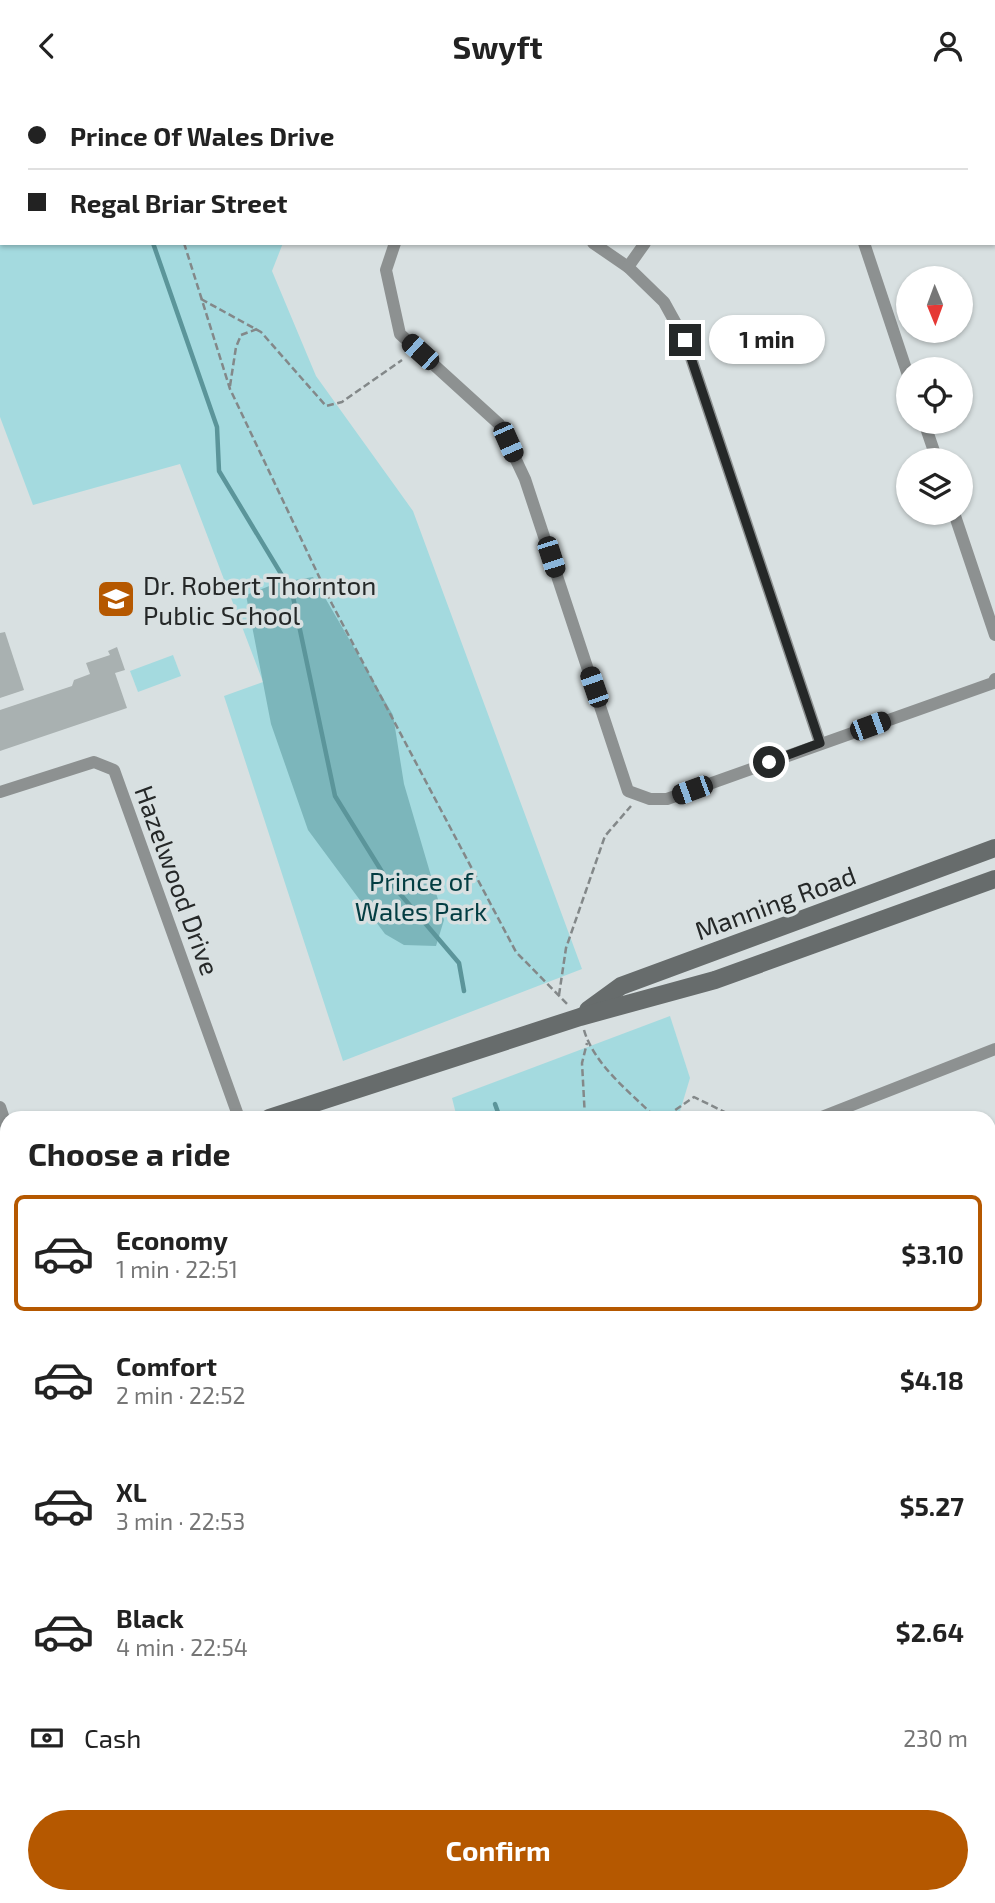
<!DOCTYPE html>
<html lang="en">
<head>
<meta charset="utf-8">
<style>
	body { margin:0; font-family:"Exo 2",sans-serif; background:#f6f6f6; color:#222; height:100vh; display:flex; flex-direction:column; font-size:26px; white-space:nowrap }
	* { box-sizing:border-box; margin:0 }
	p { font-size:23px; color:#767676 }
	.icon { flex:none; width:38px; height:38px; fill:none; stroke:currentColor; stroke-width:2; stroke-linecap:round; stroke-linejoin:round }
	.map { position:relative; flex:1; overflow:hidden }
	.details { position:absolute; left:0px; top:1020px; width:996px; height:793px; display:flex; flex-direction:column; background:#fff; border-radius:21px 21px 0 0; box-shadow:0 2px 5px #0004 }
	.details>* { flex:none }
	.banner { position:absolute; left:0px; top:0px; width:996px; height:154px; box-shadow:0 2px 5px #0004; display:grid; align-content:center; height:154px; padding:0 28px; background:#fff }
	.needle { width:46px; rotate:179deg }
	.fabs { position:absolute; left:896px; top:175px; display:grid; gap:14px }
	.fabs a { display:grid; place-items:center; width:77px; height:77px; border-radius:50%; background:#fff; box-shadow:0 2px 5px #0004; font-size:35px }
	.end { position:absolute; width:32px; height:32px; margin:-16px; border:9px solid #252828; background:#fff; box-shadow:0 0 0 4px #fff }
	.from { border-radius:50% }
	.bubble { position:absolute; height:49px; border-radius:24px; background:#fff; box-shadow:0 2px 5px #0004; font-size:23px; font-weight:700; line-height:49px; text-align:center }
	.car { position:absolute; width:21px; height:42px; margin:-21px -10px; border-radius:9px; box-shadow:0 0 5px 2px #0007; background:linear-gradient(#222 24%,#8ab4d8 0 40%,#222 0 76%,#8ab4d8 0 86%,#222 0) }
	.banner b { display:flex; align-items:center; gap:24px; height:66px; font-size:26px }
	.banner b+b { border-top:2px solid #e0e0e0 }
	.banner i { width:18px; height:18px; background:#222 }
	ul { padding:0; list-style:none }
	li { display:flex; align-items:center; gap:21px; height:116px; margin:0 14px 10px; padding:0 14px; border:4px solid transparent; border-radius:10px }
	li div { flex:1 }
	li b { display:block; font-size:26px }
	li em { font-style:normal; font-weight:700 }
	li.on { border-color:#b55800 }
	li>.icon { width:63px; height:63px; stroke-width:1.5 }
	h2 { padding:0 28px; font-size:32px; line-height:84px }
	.pay { display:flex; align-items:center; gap:18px; height:77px; padding:0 28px; font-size:26px }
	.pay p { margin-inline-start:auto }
	.primary-button { display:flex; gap:14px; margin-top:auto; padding:14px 28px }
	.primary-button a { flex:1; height:80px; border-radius:42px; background:#b55800; color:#fff; font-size:28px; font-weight:700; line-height:80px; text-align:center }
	header { display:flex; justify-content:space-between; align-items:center; height:91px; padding:0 28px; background:#fff; font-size:32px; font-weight:700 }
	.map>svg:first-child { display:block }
	.green { fill:#a4dadf }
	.forest { fill:#7cb6bb }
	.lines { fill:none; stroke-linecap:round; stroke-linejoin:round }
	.stream { stroke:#5b959a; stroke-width:4.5 }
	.building { fill:#a9b1b1 }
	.path { stroke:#838889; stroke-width:2.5; stroke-dasharray:7 3.5; stroke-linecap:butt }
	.minor { stroke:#8d9191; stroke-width:12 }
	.secondary { stroke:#676c6c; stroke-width:18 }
	.route { stroke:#252828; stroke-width:9 }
	.labels { text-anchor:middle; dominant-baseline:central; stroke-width:7; stroke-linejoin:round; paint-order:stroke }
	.poi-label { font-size:26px; fill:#252828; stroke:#d8e0e1; text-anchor:start }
	.street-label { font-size:26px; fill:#252828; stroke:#d8e0e1 }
	.park-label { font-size:26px; fill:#033d42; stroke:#d8e0e1 }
</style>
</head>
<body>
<header><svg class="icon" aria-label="back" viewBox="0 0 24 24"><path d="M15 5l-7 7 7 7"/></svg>Swyft<svg class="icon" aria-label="person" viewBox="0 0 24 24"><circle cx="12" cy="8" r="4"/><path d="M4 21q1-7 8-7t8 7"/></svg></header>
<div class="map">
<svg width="995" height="1812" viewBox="0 0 995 1812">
	<rect width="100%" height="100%" fill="#d8e0e1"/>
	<g class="green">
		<path d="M0,0l226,2h-224v150h281l-11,28 44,105 97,135 169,458 -239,92 -119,-365 39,-14 -83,-218 -147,41 -33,-88z"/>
		<path d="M173,564l8,21 -43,16 -8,-21z"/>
		<path d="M670,925l20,62 -12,40h-221l-5,-20z"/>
	</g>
	<path class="forest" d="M313,486l80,138 11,69 40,136 -8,26 -32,-1 -19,-11 -77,-104 -37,-106 -25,-129 31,-12z"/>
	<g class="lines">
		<g class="stream">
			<path d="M101,0v2"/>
			<path d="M0,52l2,2"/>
			<path d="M153,152l64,184 2,44 73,121 43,204 49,79 75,88 5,28"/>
			<path d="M495,1013l5,14"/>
		</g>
	</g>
	<g class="building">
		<path d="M5,541l19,58 -24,8v-65z"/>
		<path d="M117,556l8,23 -10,3 12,35 -127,43v-41l72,-24 2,-6 16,-6 -4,-11 24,-8 -2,-4z"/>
		<path d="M7,1296v35l-3,-8 -4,2v-27z"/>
		<path d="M3,1541l4,24 -7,2v-25z"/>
		<path d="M7,1572v28l-7,2v-27z"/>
		<path d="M370,1806h23l2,6h-23z"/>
		<path d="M443,1806h39l1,2 -11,4h-27z"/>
	</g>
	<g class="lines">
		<g class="path">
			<path d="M143,0v2"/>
			<path d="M184,152l46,146 102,215 184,348 52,53"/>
			<path d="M201,208l60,33 65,74 16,-4 60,-42"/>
			<path d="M230,295l6,-39 5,-12 16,-6"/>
			<path d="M559,904l7,-47 39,-112 26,-30"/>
			<path d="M584,939c10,35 47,63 72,88l9,-1 29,-20 43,21"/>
			<path d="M585,1027l-3,-55 5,-20"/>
		</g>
		<g class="minor">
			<path d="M371,0l2,2"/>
			<path d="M782,0l3,2"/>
			<path d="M491,2l1,-2"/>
			<path d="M747,2l1,-2"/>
			<path d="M395,152l-9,27 14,64 99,90 26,55 103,312 22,8h17l326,-116 2,-4"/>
			<path d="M593,152l35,24 36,35 21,38 135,403"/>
			<path d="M864,152l44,132"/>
			<path d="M628,176l17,-24"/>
			<path d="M924,331l13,38"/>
			<path d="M954,422l41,122"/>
			<path d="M0,701l94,-30 20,8 125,348"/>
			<path d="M0,1016l7,21"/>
			<path d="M819,1027l176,-69"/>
			<path d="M989,1210l6,-8"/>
			<path d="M989,1309l6,4"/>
			<path d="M0,1383l7,-3"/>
			<path d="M989,1509l6,1"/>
			<path d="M989,1694h6"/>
			<path d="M0,1722l6,18"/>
			<path d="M0,1776l7,20"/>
			<path d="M10,1806l2,6"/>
			<path d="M328,1806l2,6"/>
			<path d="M526,1806l2,6"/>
			<path d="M855,1812v-6"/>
		</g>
		<g class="secondary">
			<path d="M588,919l33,-24 374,-138"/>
			<path d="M269,1027l311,-101 135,-37 280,-101"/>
			<path d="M0,1121l7,-3"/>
		</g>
	</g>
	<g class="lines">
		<path class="route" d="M685,249l135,403 -51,19"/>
	</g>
	<defs>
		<symbol id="school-square" viewBox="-11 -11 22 22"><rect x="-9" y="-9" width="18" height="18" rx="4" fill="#b55800" stroke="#d8e0e1"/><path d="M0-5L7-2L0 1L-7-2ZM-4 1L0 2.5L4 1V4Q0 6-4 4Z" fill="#fff"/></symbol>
	</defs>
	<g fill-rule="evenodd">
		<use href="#school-square" x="94" y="486" width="44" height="44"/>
	</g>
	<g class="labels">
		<g class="poi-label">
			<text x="143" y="493">Dr. Robert Thornton<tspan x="143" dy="30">Public School</tspan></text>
		</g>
		<g class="street-label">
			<text transform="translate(178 789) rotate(70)">Hazelwood Drive</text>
			<text transform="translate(775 811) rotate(-20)">Manning Road</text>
		</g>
		<g class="park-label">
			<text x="421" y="789">Prince of<tspan x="421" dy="30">Wales Park</tspan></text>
		</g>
	</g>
</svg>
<div class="fabs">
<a><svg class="needle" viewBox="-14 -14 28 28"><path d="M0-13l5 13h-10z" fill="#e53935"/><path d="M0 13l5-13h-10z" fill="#767676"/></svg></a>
<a><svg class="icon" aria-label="locate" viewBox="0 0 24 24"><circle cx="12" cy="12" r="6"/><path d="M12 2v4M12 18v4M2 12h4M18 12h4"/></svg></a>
<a><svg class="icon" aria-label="layers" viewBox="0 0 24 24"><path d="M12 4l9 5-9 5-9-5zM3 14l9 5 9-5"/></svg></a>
</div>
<i class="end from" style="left:769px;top:671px"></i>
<i class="end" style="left:685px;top:249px"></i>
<div class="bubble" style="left:709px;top:224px;width:116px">1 min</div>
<i class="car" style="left:420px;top:261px;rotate:312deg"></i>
<i class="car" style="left:508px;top:351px;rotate:156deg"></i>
<i class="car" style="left:551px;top:466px;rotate:162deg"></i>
<i class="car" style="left:594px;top:596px;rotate:341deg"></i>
<i class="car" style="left:870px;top:635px;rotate:70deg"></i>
<i class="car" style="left:692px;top:699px;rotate:250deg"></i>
<div class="banner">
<b><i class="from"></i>Prince Of Wales Drive</b>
<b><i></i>Regal Briar Street</b>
</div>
<section class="details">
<h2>Choose a ride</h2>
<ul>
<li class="on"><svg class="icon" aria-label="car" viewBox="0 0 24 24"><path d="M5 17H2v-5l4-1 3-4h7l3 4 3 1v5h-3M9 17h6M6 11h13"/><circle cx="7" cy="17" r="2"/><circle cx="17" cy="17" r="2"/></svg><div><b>Economy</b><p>1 min · 22:51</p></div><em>$3.10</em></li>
<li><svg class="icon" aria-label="car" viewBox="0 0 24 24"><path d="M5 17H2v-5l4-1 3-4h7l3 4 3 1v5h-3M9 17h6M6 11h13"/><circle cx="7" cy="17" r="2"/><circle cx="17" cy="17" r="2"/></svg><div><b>Comfort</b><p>2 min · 22:52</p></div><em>$4.18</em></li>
<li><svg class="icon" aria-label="car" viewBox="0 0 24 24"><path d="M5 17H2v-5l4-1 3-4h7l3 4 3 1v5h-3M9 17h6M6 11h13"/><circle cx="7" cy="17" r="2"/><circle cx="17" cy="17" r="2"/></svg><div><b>XL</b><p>3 min · 22:53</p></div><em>$5.27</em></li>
<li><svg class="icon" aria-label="car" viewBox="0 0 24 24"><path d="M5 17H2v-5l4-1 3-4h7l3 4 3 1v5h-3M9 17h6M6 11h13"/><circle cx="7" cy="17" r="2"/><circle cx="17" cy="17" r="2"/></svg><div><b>Black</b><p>4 min · 22:54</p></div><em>$2.64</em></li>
</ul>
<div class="pay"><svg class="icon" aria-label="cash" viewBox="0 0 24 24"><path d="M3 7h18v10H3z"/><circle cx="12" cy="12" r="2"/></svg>Cash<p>230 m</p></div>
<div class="primary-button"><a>Confirm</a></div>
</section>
</div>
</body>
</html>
